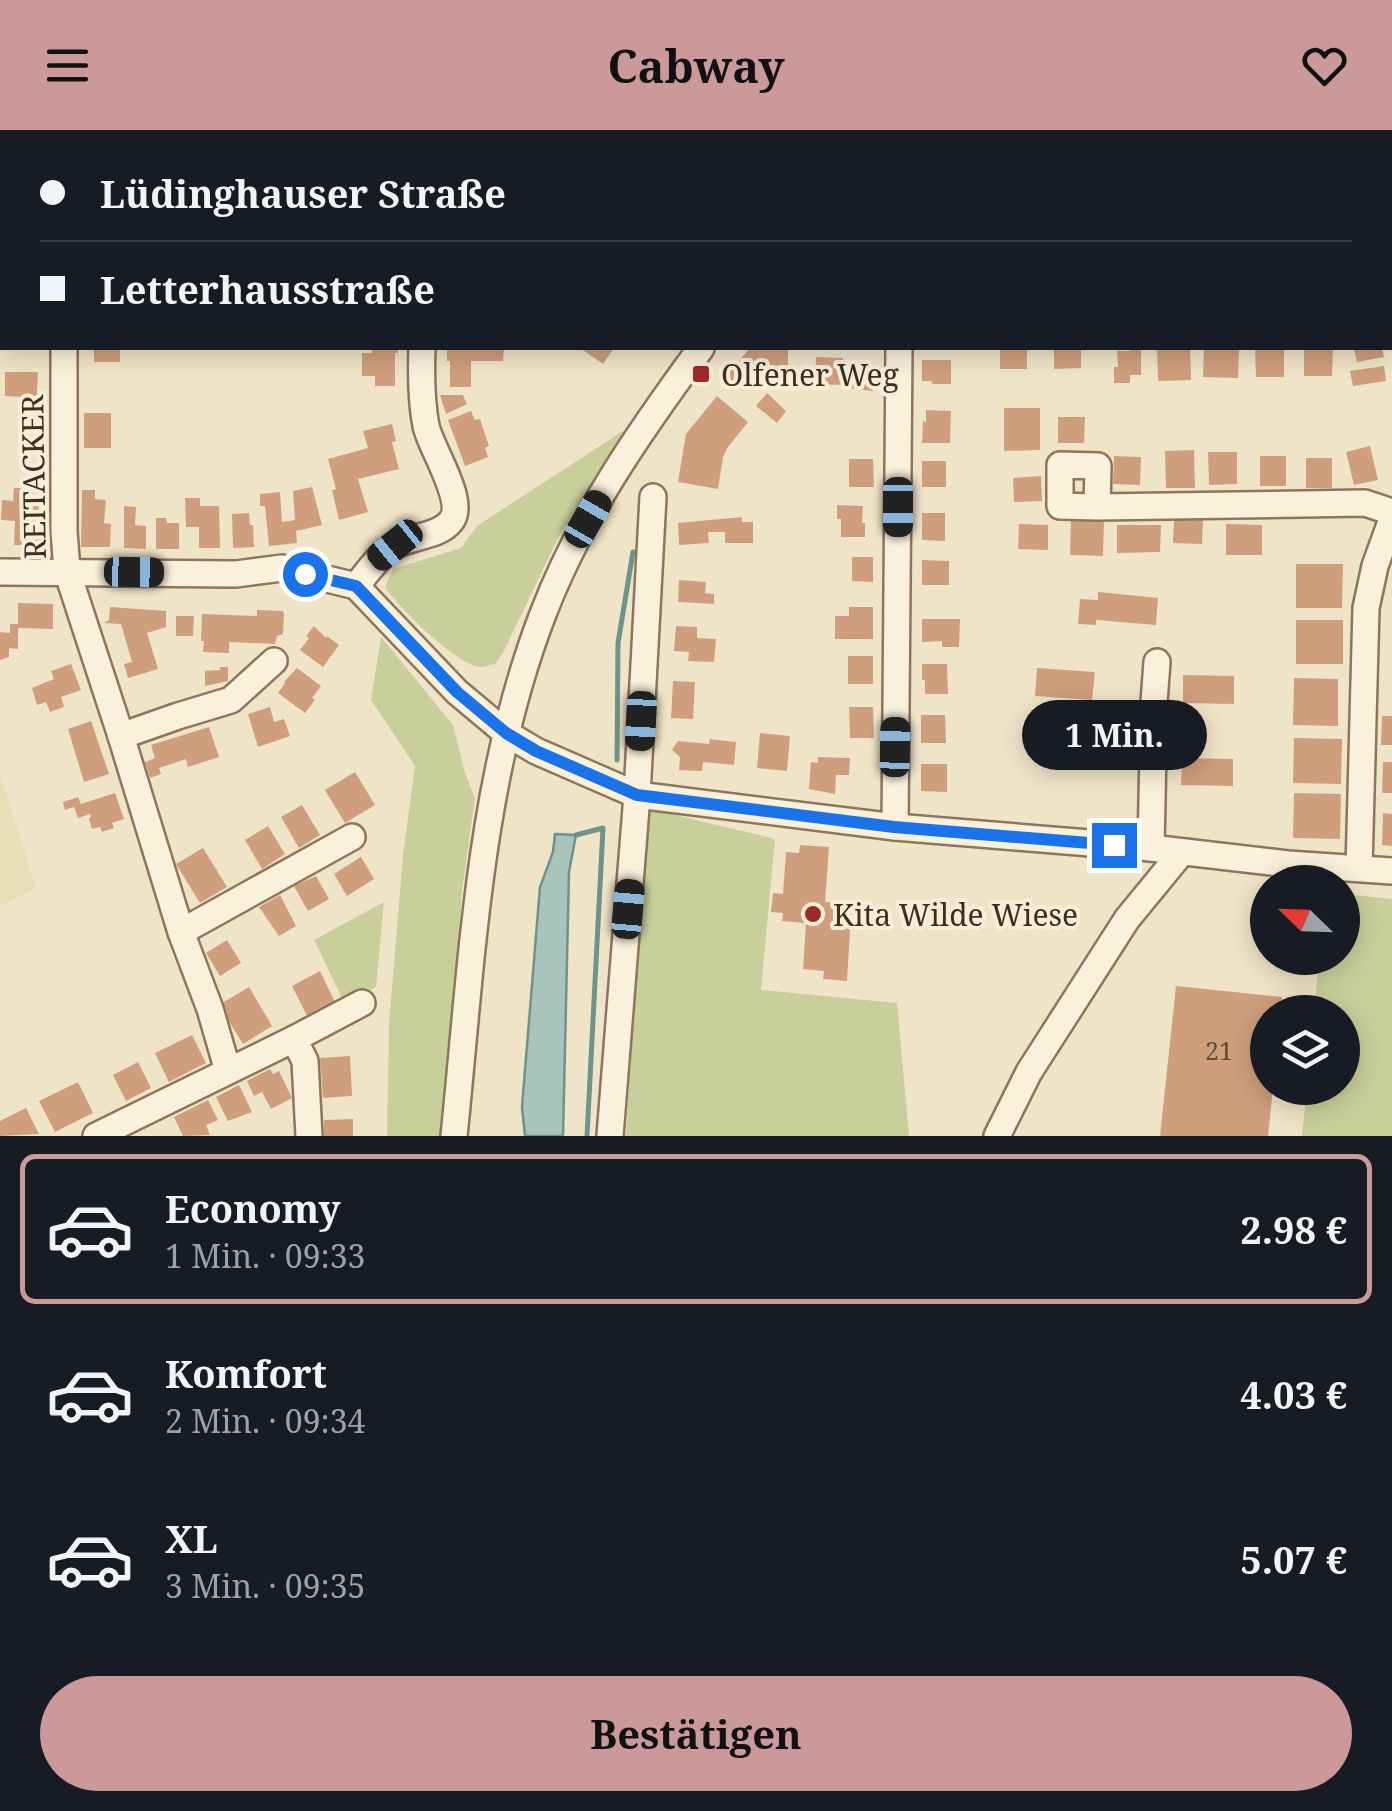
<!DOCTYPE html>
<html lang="de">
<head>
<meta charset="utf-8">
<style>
	body { margin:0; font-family:"Noto Serif",serif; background:#242831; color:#f1f3f6; height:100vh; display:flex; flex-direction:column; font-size:38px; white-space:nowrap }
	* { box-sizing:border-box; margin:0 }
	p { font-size:32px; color:#9ea1a6 }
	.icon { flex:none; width:55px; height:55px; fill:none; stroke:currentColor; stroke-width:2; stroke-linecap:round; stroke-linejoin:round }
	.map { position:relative; height:1006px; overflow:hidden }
	.side { display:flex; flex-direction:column; background:#171b24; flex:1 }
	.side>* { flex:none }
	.hud { position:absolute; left:0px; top:0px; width:1392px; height:220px; box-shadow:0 5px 25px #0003; display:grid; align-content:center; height:220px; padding:0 40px; background:#171b24 }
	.needle { width:65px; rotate:293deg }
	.tools { position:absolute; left:1250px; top:735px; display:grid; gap:20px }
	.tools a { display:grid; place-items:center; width:110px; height:110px; border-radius:50%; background:#171b24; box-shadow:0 5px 25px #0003; font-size:50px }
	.end { position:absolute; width:45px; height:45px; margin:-22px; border:12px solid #1a73e8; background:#fff; box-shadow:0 0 0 5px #fff }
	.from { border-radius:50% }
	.bubble { position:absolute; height:70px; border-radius:35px; background:#171b24; box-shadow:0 5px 25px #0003; font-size:32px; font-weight:700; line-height:70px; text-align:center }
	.car { position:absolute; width:30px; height:60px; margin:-30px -15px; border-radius:12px; box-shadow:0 0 8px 2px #0007; background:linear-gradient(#222 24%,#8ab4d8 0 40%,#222 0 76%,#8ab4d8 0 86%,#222 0) }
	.hud b { display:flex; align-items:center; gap:35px; height:95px; font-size:38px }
	.hud b+b { border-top:2px solid #363941 }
	.hud i { width:25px; height:25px; background:#f1f3f6 }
	ul { padding:18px 0 0; list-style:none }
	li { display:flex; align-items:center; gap:30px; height:150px; margin:0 20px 15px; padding:0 20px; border:5px solid transparent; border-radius:15px }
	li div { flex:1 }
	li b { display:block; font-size:38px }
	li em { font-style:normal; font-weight:700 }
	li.active { border-color:#cc999b }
	li>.icon { width:90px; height:90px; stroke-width:1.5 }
	.button { display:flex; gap:20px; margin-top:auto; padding:20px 40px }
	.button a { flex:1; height:115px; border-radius:60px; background:#cc999b; color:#111; font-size:40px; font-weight:700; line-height:115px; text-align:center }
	header { display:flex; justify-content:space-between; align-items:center; height:130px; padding:0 40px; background:#cc999b; color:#111; font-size:45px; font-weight:700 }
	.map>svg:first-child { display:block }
	.farmland { fill:#e6deb5 }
	.green { fill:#c9cf9b }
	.water { fill:#a9c4bc; stroke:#6f938a; stroke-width:2.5 }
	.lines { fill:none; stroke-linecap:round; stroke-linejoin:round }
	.stream { stroke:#6f938a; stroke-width:5 }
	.building { fill:#cf9f7d }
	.minor-casing { stroke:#8d765c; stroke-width:30 }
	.minor { stroke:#faf1dc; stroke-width:25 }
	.route { stroke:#1a73e8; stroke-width:12 }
	.poi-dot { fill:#9e2a2b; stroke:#f7eed8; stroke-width:4 }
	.labels { text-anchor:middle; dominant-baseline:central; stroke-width:8; stroke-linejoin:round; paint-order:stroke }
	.number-label { font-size:25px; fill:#624a37 }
	.poi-label { font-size:30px; fill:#3d2e20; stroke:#f7eed8; text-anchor:start }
	.street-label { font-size:30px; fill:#3d2e20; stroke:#f7eed8 }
</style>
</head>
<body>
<header><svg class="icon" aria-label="menu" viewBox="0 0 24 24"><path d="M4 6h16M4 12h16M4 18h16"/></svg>Cabway<svg class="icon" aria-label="heart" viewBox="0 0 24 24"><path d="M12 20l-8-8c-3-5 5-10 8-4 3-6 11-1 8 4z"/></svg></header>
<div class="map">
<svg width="1392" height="1006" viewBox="0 0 1392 1006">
	<rect width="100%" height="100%" fill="#f0e4c8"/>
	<path class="farmland" d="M0,645l36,113 -36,18z"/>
	<g class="green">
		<path d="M626,299l-66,105 -57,119 -8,11c-6,1 -11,3 -16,3 -24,-4 -81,-60 -94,-80l8,-18 68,-21 16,-22z"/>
		<path d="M381,507l72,88 12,48 10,25 -13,93 -18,245h-57l2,-112 14,-169 12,-89 -44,-66z"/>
		<path d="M646,678l129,31 -14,151 136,13 12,133h-283z"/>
		<path d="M1343,764l49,5v237h-90l5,-48h35v-76h-28l5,-54h23z"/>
		<path d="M384,772l-8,85 -31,17 -31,-64z"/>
	</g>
	<path class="water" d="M555,704l21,1 -7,37 -6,264h-38l-3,-29 18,-220 13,-35z"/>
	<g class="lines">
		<g class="stream">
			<path d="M617,630l1,-117 15,-91"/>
			<path d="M576,705l27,-7 -16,308"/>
		</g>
	</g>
	<g class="building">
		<rect x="94" y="218" width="26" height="14"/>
		<path d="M372,218h26v5h-3v33h-20v-10h-13v-23h10z"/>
		<path d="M447,218h57l-1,13h-32v26h-21v-26h-3z"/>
		<path d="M580,218h34l-11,16z"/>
		<path d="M750,218h38v22l-14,17 -15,-14 -16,18 -17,-15z"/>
		<rect x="1000" y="218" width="27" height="21"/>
		<path d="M1054,218h27v20l-27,1z"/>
		<path d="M1130,218h11v27h-11v8h-16v-16h4l-1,-16h13z"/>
		<path d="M1190,218l1,32 -33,1 -1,-32z"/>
		<path d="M1204,218l35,1 -1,29 -35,-1z"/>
		<path d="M1284,218v29h-28l-1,-28z"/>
		<path d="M1382,218l2,9 -27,5 -3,-13z"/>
		<path d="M1304,220h29l-1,26h-28z"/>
		<path d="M816,227l27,1 -1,27 -27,-1z"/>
		<path d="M922,230h29v24h-19v-3h-10z"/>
		<path d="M849,235l26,2 -2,24 -26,-3z"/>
		<path d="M1384,236l2,15 -33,5 -3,-15z"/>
		<path d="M5,242h33l-1,21 3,3v17h-18v-16l-17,-1z"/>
		<path d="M767,263l19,18 -9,12 -21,-17z"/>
		<path d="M440,265h23l4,9 -21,10z"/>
		<path d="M717,266l31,26 -20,25 -5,10 -5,32 -40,-7 8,-48z"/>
		<path d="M1004,278h36v42l-36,1z"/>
		<path d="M926,280l25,1 -1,32h-28l1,-22 3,1z"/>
		<path d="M471,281l4,9 5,-1 9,27 -4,2 3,9 -23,9 -17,-46z"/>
		<rect x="84" y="283" width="27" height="35"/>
		<path d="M1058,287h27l-1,26h-26z"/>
		<path d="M392,294l4,17 -4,1 7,27 -41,10 10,33 -29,8 -7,-30 4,-1 -8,-30 40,-11 -5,-17z"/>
		<path d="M1370,316l8,34 -24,5 -8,-33z"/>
		<path d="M1194,320l1,38h-29l-1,-37z"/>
		<path d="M1208,322h29v32l-28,1z"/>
		<path d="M1114,326l27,1 -1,28 -27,-1z"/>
		<rect x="1260" y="326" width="26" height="30"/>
		<rect x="1306" y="328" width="26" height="30"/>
		<path d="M849,329h24l1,28h-25z"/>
		<rect x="922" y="331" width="24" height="26"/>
		<path d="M1041,346l1,25 -28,1 -1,-24z"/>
		<path d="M312,357l10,38 -26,6 1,12 -28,3 -4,-40h-5v-12l20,-2 2,30 13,-2 -2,-29z"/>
		<path d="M14,358h7l-1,13 19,1 -2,37h11v7l-34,-1 1,-24 -14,-1 1,-20 11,1z"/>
		<path d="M82,360h13v9l11,1 -2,23 7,1 -1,23h-29z"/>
		<path d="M185,368h15v8h19l1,42h-21v-21h-13z"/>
		<path d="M837,375l26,1 -1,17h3v14h-24v-18h-4z"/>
		<path d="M124,376l12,1 -1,18 11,1v23l-22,-1z"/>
		<path d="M249,383l1,12h3l1,22 -21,1 -1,-34z"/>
		<path d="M922,383h23v28l-23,-1z"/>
		<path d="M742,387v5h11v21h-28v-11h-17l1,11 -30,2 -1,-22z"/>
		<path d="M156,388h10l1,5h12v26h-23z"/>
		<path d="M1174,389l29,1 -1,24 -29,-1z"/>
		<path d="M1071,390h33l-1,36 -33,-1z"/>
		<path d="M1019,394l29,1v25l-30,-1z"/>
		<path d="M1226,394l36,1v30h-36z"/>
		<path d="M1117,395h44l-1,27 -43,1z"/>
		<path d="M852,427h21v25l-21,-1z"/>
		<path d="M922,430l27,1v24h-27z"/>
		<path d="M1296,434h47l-1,44h-46z"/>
		<path d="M679,450l27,2 -1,11 9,1v10l-36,-2z"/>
		<path d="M1098,462l60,6 -2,27 -60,-5v5l-18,-1 2,-25 18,1z"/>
		<path d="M18,473l35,1v25l-35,-1v21l-9,-1v9l-9,3v-28l10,1v-9h8z"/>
		<path d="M110,477l56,4v16l-19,6 11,36 -30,9 -4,-14 8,-2 -11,-38 -17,-1 5,-3z"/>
		<path d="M849,477h24v32h-38v-23h14z"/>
		<path d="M257,480l25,1 2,2 -1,21 -6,2 -2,8 -46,-2v11l-26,-1 1,-11h-3l1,-27 55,2z"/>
		<path d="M176,486h18l-1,20h-17z"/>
		<path d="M922,489h38l-1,28h-17v-6l-20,1z"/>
		<rect x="1296" y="490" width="47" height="44"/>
		<path d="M314,496l12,12 1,-2 12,9 -16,22 -23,-17 9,-12 -3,-2z"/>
		<path d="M676,496l21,1v11l19,1 -2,23 -26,-1 1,-9 -15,-1z"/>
		<rect x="848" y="526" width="25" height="28"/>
		<path d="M71,534l10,26 -20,7 3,10 -14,5 -4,-10 -9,3 -5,-17 22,-9 -3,-8z"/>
		<path d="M922,534h25l1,30h-23v-14h-3z"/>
		<path d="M220,537h8v14l-23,5v-15l15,-1z"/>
		<path d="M297,538l24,18 -9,12 3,2 -10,13 -27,-20 7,-10 -1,-1z"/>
		<path d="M1037,538l58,4 -3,28 -57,-4z"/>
		<path d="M1183,545l51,1v28l-51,-1z"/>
		<path d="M1294,548l44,1v47l-45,-1z"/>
		<path d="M673,551l22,1 -2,37 -22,-1z"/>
		<path d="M270,577l4,15 10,-3 6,17 -32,11 -10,-33z"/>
		<path d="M849,577h24l1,31h-24z"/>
		<path d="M921,585h24l1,28h-25z"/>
		<path d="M1382,586h10v29h-11z"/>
		<path d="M91,591l18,53 -25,8 -16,-53z"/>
		<path d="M209,597l10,30 -31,10 -2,-8 -27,9 2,6 -11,4 -5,-16 10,-4 -4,-13z"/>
		<path d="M760,603l30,3 -3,35 -30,-3z"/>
		<path d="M1294,608l48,1 -1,45 -48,-1z"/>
		<path d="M710,609l26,3 -2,23 -31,-3 -1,9 -23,-1 1,-13 -8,-7 6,-9 31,3z"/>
		<path d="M818,627l32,1 -1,17h-13l-1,19 -26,-5 2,-27 7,1z"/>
		<path d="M1182,628l51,1v27l-52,-1z"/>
		<path d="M1383,632h9v31h-10z"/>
		<path d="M921,634h26v28l-26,-1z"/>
		<path d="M355,642l20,33 -30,18 -20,-33z"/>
		<path d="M115,663l9,26 -12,4 2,5 -12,4 -2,-5 -8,2 -3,-11 2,-1 -1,-3 -12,4 -4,-11 -9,3 -2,-8 15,-5 3,7z"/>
		<path d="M1294,663l47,1 -1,45 -47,-1z"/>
		<path d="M302,675l18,30 -21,13 -18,-31z"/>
		<path d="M1383,683l9,1v32l-10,-1z"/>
		<path d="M268,696l17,28 -23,15 -17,-29z"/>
		<path d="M800,715l29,2 -4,55 12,1 -1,10 15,1 -4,67 -24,-2 1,-8 -21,-2 3,-46 -24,-2 1,-8 -12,-1 2,-19 10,1 3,-42 13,1z"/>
		<path d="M203,718l24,39 -27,16 -24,-39z"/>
		<path d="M361,727l13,22 -27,17 -13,-22z"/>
		<path d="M316,746l13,23 -21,12 -14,-25z"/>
		<path d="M280,765l16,31 -17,10 -20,-29z"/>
		<path d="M227,810l14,23 -21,13 -14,-23z"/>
		<path d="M320,841l15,31 -28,14 -15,-30z"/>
		<path d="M1176,856l106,11 -1,15h-13v76h5l-5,48h-108z"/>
		<path d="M249,857l23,39 -29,18 -24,-39z"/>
		<path d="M192,905l14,28 -37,19 -14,-29z"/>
		<path d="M350,926l2,40 -29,2 -3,-40z"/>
		<path d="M138,932l13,26 -25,13 -13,-26z"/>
		<path d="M270,939l3,5 6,-3 13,27 -21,11 -9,-17 -8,4 -7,-15z"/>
		<path d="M78,952l15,31 -38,19 -16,-31z"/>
		<path d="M239,955l13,27 -24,9 -12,-24z"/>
		<path d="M208,970l10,20 -12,5 4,10 -27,1 -9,-19z"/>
		<path d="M26,978l13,26 -39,2v-15z"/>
		<path d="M353,989v17h-29v-16z"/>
	</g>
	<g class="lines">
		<defs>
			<g id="minor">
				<path d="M426,0v2"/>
				<path d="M750,0l4,2"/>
				<path d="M1180,0l2,2"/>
				<path d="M68,2v-2"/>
				<path d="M854,2l1,-2"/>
				<path d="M1390,4l2,11"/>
				<path d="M0,125h2"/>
				<path d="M1390,188l2,-1"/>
				<path d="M64,218v183l3,40 54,165 60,196 29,77 18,62"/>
				<path d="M1097,377l1,-41 -38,-1v41l37,1 268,-4 27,9"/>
				<path d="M0,442l236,2 46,-6 74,18c12,-14 22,-30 38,-40 16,-10 45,-9 57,-25 16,-19 -20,-72 -25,-95 -5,-26 -5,-52 -4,-78"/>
				<path d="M356,456l101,106 49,41 30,18 101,44 258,32 256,21 137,16 104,7"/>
				<path d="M121,606l57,-20 53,-16 43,-39"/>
				<path d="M895,697l4,-479"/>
				<path d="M1151,718l3,-146 3,-40"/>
				<path d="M1359,738l7,-260 9,-42 17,-47"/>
				<path d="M181,802l171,-95"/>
				<path d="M294,909l68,-36"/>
				<path d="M96,1006l198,-97 11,22 4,75"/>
				<path d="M454,1006c18,-174 25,-357 89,-522 37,-97 97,-183 158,-266"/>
				<path d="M610,1006l27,-341 16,-298"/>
				<path d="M997,1006l32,-64 98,-153 55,-67"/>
			</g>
		</defs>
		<use href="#minor" class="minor-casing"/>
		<use href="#minor" class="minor"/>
	</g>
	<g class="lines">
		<path class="route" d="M305,444l51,12 101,106 49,41 30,18 101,44 257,32 220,18"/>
	</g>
	<g class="poi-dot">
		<rect x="691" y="234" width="20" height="20" rx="5"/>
		<circle cx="813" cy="784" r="10"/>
	</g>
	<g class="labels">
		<g class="number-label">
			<text x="1219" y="920">21</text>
		</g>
		<g class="poi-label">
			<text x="721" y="244">Olfener Weg</text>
			<text x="833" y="784">Kita Wilde Wiese</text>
		</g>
		<g class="street-label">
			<text transform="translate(33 347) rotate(-91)">REITACKER</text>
		</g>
	</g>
</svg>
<div class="tools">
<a><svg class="needle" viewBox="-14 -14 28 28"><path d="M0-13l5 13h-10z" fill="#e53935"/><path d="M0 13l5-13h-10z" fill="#9ea1a6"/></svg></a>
<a><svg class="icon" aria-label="layers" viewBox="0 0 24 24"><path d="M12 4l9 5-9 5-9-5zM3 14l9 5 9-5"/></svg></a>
</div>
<i class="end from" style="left:305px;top:444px"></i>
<i class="end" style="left:1114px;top:715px"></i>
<div class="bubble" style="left:1022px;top:570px;width:185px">1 Min.</div>
<i class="car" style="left:898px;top:377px;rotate:180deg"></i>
<i class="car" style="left:588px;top:389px;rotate:30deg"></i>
<i class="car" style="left:395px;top:415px;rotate:231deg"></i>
<i class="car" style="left:134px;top:442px;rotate:91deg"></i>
<i class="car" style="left:641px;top:591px;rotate:183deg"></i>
<i class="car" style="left:895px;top:617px;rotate:1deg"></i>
<i class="car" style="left:628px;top:779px;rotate:5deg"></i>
<div class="hud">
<b><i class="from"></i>Lüdinghauser Straße</b>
<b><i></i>Letterhausstraße</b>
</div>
</div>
<section class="side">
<ul>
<li class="active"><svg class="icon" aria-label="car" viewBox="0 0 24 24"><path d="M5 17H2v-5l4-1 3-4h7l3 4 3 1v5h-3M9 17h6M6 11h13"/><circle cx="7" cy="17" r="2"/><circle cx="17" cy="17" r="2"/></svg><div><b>Economy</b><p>1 Min. · 09:33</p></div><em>2.98 €</em></li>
<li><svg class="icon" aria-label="car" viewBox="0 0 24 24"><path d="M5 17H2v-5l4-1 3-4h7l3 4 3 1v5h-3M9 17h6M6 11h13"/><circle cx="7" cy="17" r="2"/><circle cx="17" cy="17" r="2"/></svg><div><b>Komfort</b><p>2 Min. · 09:34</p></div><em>4.03 €</em></li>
<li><svg class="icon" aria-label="car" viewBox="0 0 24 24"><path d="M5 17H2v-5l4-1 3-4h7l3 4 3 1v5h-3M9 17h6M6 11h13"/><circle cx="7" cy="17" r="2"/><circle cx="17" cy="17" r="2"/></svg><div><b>XL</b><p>3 Min. · 09:35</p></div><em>5.07 €</em></li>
</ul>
<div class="button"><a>Bestätigen</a></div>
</section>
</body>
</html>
